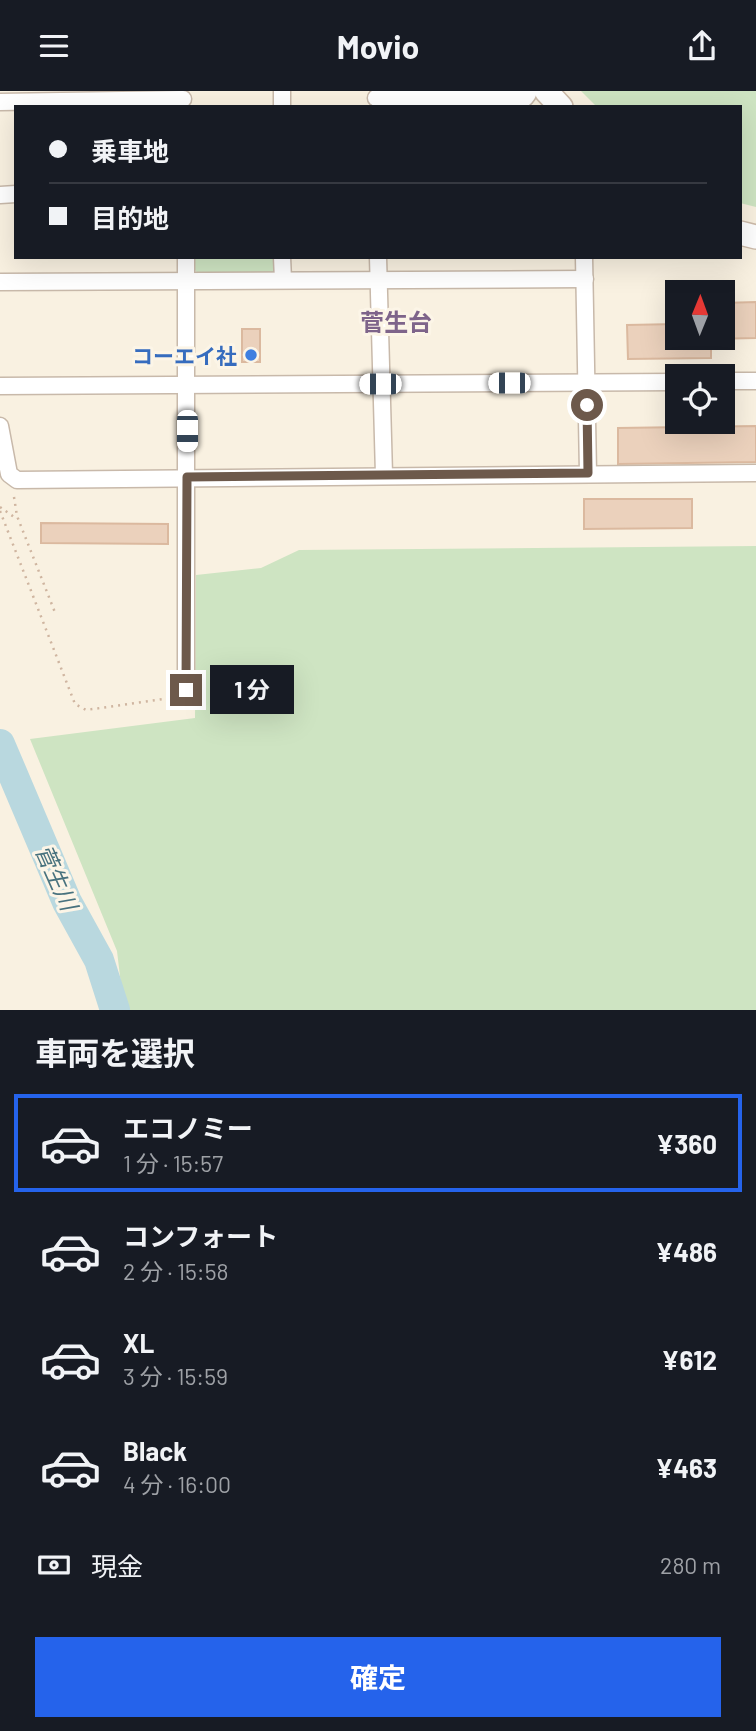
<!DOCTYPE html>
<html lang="ja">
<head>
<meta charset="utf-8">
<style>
	body { margin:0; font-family:Barlow,"Noto Sans JP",sans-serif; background:#242831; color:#f1f3f6; height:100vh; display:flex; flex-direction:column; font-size:26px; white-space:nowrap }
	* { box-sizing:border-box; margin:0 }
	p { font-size:23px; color:#9ea1a6 }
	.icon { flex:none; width:38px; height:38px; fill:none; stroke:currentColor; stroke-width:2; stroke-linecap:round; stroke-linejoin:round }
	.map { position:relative; height:919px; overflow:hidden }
	.details { display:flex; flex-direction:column; background:#171b24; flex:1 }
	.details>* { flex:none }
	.guide { position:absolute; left:14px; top:14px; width:728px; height:154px; border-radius:0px; box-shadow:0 7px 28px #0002; display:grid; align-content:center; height:154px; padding:0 35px; background:#171b24 }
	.needle { width:46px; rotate:1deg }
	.fabs { position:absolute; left:665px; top:189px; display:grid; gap:14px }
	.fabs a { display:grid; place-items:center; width:70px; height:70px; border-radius:0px; background:#171b24; box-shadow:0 7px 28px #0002; font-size:35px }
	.end { position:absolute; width:32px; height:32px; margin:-16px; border:9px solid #6d594b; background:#fff; box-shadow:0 0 0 4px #fff }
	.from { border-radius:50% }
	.bubble { position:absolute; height:49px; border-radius:0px; background:#171b24; box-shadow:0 7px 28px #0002; font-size:23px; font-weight:700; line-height:49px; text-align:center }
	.car { position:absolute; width:21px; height:42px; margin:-21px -10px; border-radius:9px; box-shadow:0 0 5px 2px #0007; background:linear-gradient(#fff 24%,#345 0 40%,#fff 0 76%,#345 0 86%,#fff 0) }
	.guide b { display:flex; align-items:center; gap:24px; height:66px; font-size:26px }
	.guide b+b { border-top:2px solid #363941 }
	.guide i { width:18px; height:18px; background:#f1f3f6 }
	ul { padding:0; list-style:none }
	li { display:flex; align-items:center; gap:21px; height:98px; margin:0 14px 10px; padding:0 21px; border:4px solid transparent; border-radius:0px }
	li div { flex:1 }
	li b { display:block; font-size:26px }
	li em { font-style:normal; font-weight:700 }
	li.on { border-color:#2563eb }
	li>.icon { width:63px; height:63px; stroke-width:1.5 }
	h2 { padding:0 35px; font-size:32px; line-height:84px }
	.pay { display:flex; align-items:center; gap:18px; height:77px; padding:0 35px; font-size:26px }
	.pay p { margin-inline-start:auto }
	.cta { display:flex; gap:14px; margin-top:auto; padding:14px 35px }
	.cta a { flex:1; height:80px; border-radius:0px; background:#2563eb; color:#fff; font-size:28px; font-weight:700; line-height:80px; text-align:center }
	header { display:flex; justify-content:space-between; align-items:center; height:91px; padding:0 35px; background:#171b24; font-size:32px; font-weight:700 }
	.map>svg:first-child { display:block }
	.green { fill:#cee4c2 }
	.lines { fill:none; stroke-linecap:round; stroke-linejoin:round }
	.river { stroke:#b9d8df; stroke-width:30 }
	.building { fill:#ebd1bc; stroke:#dbb99f; stroke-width:2 }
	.minor-casing { stroke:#c8b9aa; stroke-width:19 }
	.secondary-casing { stroke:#cdbbaa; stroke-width:26 }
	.path { stroke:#cfb5a0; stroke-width:2.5; stroke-dasharray:2 5; stroke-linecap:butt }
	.minor { stroke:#fff; stroke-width:16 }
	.secondary { stroke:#fff; stroke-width:23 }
	.route { stroke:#6d594b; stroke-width:9 }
	.shop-dot { fill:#3f7fe0; stroke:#fcf5e7; stroke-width:2.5 }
	.labels { text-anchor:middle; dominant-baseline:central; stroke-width:6; stroke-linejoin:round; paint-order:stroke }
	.shop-label { font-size:21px; font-weight:bold; fill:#366cbe; stroke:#fcf5e7; text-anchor:end }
	.water-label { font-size:23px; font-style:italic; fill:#48727e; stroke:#fcf5e7 }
	.quarter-label { font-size:24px; font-weight:bold; fill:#7e648a; stroke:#fcf5e7 }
</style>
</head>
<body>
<header><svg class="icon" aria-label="menu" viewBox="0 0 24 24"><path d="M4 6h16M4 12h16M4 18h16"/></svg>Movio<svg class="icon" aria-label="share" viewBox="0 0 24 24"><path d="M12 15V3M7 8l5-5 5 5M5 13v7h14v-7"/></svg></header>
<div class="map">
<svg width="756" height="919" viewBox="0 0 756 919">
	<rect width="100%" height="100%" fill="#f9f1e1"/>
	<g class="green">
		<path d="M581,0h175v116l-16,-4v-96h-143z"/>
		<path d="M195,166h82v14l-5,4h-73l-4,-5z"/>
		<path d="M756,455v464h-632l-7,-59 -87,-212 165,-21 1,-143 65,-7 38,-18z"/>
	</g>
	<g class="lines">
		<path class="river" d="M0,653l67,158 32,58 16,50"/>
	</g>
	<g class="building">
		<path d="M756,211v36l-45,1v19l-83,1 -1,-34 50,-1v14h46v-35z"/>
		<rect x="242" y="238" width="18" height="33"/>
		<path d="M756,335v36l-138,2v-36z"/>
		<path d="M584,408h108v29l-108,1z"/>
		<path d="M41,432l127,1v20l-127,-1z"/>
	</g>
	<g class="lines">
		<defs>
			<g id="minor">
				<path d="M376,7l142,1 7,-1 3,-4"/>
				<path d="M0,11l183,-3"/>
				<path d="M282,16v-16"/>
				<path d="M0,104l16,-1"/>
				<path d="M186,166v433"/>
				<path d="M282,166l1,23"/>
				<path d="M378,166l6,218"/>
				<path d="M584,166l4,216"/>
				<path d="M0,191l585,-3"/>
				<path d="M723,290h33"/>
				<path d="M0,295l677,-4"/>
				<path d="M0,335l9,48 8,6 739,-7"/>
			</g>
			<g id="secondary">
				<path d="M546,0l15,16"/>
				<path d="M740,142l16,4"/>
			</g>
		</defs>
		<use href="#minor" class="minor-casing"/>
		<use href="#secondary" class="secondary-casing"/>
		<g class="path">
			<path d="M14,406l3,19 39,99"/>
			<path d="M0,416l14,10 3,-1"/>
			<path d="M0,420l75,193 11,6 85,-12"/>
		</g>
		<use href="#minor" class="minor"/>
		<use href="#secondary" class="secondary"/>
	</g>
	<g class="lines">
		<path class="route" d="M186,599l1,-213 401,-4 -1,-68"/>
	</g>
	<circle class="shop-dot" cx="251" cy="264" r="7"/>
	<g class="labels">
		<g class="shop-label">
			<text x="237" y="264">コーエイ社</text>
		</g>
		<g class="water-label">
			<text transform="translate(57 786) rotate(66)">菅生川</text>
		</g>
		<g class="quarter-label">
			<text x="396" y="230">菅生台</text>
		</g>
	</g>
</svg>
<div class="fabs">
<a><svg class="needle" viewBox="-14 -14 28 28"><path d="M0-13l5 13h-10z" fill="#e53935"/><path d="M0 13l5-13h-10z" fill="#9ea1a6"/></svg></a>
<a><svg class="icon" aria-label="locate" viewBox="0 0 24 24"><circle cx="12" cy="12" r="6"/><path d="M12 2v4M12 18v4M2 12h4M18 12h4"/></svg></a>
</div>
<i class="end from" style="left:587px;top:314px"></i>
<i class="end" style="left:186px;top:599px"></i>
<div class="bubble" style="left:210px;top:574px;width:84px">1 分</div>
<i class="car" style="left:509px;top:292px;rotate:270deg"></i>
<i class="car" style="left:380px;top:293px;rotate:270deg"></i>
<i class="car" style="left:187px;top:340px;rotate:180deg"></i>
<div class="guide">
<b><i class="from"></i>乗車地</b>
<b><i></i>目的地</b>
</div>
</div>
<section class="details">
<h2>車両を選択</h2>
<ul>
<li class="on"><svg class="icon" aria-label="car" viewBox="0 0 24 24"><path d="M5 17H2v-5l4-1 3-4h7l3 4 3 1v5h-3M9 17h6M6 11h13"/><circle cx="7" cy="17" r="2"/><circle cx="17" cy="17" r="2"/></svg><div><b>エコノミー</b><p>1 分 · 15:57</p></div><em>¥360</em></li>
<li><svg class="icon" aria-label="car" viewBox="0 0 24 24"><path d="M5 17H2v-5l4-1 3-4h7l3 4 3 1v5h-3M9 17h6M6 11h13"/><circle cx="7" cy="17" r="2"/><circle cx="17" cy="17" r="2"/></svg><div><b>コンフォート</b><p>2 分 · 15:58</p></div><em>¥486</em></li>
<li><svg class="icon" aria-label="car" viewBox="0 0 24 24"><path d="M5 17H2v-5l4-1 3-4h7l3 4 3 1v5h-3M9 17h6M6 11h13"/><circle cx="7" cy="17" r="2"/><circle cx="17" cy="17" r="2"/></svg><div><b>XL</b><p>3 分 · 15:59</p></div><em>¥612</em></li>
<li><svg class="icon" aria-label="car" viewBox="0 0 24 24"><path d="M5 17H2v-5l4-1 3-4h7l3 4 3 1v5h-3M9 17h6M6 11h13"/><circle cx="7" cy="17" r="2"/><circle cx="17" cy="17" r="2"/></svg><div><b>Black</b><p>4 分 · 16:00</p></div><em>¥463</em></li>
</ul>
<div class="pay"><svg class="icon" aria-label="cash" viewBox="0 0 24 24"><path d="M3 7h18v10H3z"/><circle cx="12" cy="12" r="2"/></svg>現金<p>280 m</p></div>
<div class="cta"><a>確定</a></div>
</section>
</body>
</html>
